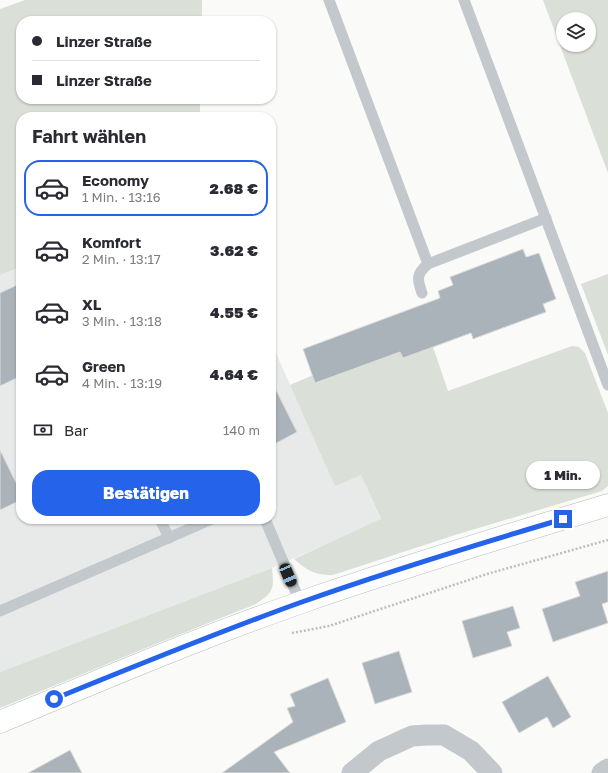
<!DOCTYPE html>
<html lang="de">
<head>
<meta charset="utf-8">
<style>
	body { margin:0; font-family:"Golos Text",sans-serif; background:#f2f2f3; color:#2b2b33; height:100vh; display:flex; flex-direction:column; font-size:15px; white-space:nowrap }
	* { box-sizing:border-box; margin:0 }
	p { font-size:13px; color:#7c7c81 }
	.icon { flex:none; width:22px; height:22px; fill:none; stroke:currentColor; stroke-width:2; stroke-linecap:round; stroke-linejoin:round }
	.map { position:relative; flex:1; overflow:hidden }
	.panel { position:absolute; left:16px; top:112px; width:260px; height:412px; display:flex; flex-direction:column; background:#fff; border-radius:16px; box-shadow:0 1px 3px #0004 }
	.panel>* { flex:none }
	.guide { position:absolute; left:16px; top:16px; width:260px; height:88px; border-radius:16px; box-shadow:0 1px 3px #0004; display:grid; align-content:center; height:88px; padding:0 16px; background:#fff }
	.buttons { position:absolute; left:556px; top:12px; display:grid; gap:8px }
	.buttons a { display:grid; place-items:center; width:40px; height:40px; border-radius:50%; background:#fff; box-shadow:0 1px 3px #0004; font-size:20px }
	.end { position:absolute; width:18px; height:18px; margin:-9px; border:5px solid #2563eb; background:#fff; box-shadow:0 0 0 2px #fff }
	.from { border-radius:50% }
	.bubble { position:absolute; height:28px; border-radius:14px; background:#fff; box-shadow:0 1px 3px #0004; font-size:13px; font-weight:800; line-height:28px; text-align:center }
	.car { position:absolute; width:12px; height:24px; margin:-12px -6px; border-radius:5px; box-shadow:0 0 3px 1px #0007; background:linear-gradient(#222 24%,#8ab4d8 0 40%,#222 0 76%,#8ab4d8 0 86%,#222 0) }
	.guide b { display:flex; align-items:center; gap:14px; height:38px; font-size:15px }
	.guide b+b { border-top:1px solid #e1e1e2 }
	.guide i { width:10px; height:10px; background:#2b2b33 }
	ul { padding:0; list-style:none }
	li { display:flex; align-items:center; gap:12px; height:56px; margin:0 8px 6px; padding:0 8px; border:2px solid transparent; border-radius:16px }
	li div { flex:1 }
	li b { display:block; font-size:15px }
	li em { font-style:normal; font-weight:800 }
	li.selected { border-color:#2563eb }
	li>.icon { width:36px; height:36px; stroke-width:1.5 }
	h2 { padding:0 16px; font-size:18px; line-height:48px }
	.pay { display:flex; align-items:center; gap:10px; height:44px; padding:0 16px; font-size:15px }
	.pay p { margin-inline-start:auto }
	.action { display:flex; gap:8px; margin-top:auto; padding:8px 16px }
	.action a { flex:1; height:46px; border-radius:16px; background:#2563eb; color:#fff; font-size:16px; font-weight:800; line-height:46px; text-align:center }
	.map>svg:first-child { display:block }
	.built { fill:#e8e9e9 }
	.green { fill:#dadfd7; fill-rule:evenodd }
	.building { fill:#aab3b9; stroke:#dcdcda }
	.lines { fill:none; stroke-linecap:round; stroke-linejoin:round }
	.primary-casing { stroke:#b5babe; stroke-width:23 }
	.path { stroke:#bbbfc2; stroke-width:2.5; stroke-dasharray:2 2; stroke-linecap:butt }
	.lane { stroke:#c3c8cc; stroke-width:11 }
	.street { stroke:#c3c8cc; stroke-width:21 }
	.primary { stroke:#fff; stroke-width:22 }
	.route { stroke:#2563eb; stroke-width:5 }
</style>
</head>
<body>
<div class="map">
<svg width="608" height="773" viewBox="0 0 608 773">
	<rect width="100%" height="100%" fill="#fafaf8"/>
	<path class="built" d="M21,267v252h250v-177l64,143 26,-10 20,45 -109,48 -272,104v-397z"/>
	<g class="green">
		<path d="M25,0h177v21h-181v78h179v18h-179v150l-21,8v-266z"/>
		<path d="M543,0h65v173zM563,19h26v26h-26z"/>
		<path d="M608,274v81l-27,-71z"/>
		<path d="M419,345l2,6 12,-4 15,44 124,-45 7,1 6,6 23,60v73l-6,5 -147,44 -122,40c-19,0 -25,-4 -39,-16l87,-40 -20,-44 -26,11 -45,-101 23,-10 3,8z"/>
		<path d="M272,568c2,21 2,24 -16,36l-110,44 -146,60v-36z"/>
	</g>
	<g class="building">
		<path d="M523,249l3,8 13,-4 17,46 -13,5 3,8 -73,27 -2,-6 -68,25 -3,-6 -85,31 -12,-34 137,-51 -2,-7 15,-6 -3,-8z"/>
		<path d="M21,283v93l-21,10v-93z"/>
		<path d="M271,380l26,52 -26,14z"/>
		<path d="M0,450l21,43v7l-21,10z"/>
		<path d="M608,571v31l-6,2 6,19 -55,19 -11,-33 38,-13 -5,-14z"/>
		<path d="M513,606l7,22 -13,4 5,14 -39,12 -11,-37z"/>
		<path d="M399,651l13,41 -37,12 -13,-41z"/>
		<path d="M548,676l23,41 -18,11 -6,-11 -28,16 -17,-31z"/>
		<path d="M328,678l18,44 -72,30 16,21h-68l71,-51 -6,-14 8,-2 -5,-12z"/>
		<path d="M70,750l12,23h-54z"/>
	</g>
	<g class="lines">
		<defs>
			<path id="primary" d="M0,722c100,-42 199,-84 302,-120 101,-35 203,-66 306,-97"/>
		</defs>
		<use href="#primary" class="primary-casing"/>
		<path class="path" d="M292,633l37,-7 158,-52 121,-34"/>
		<g class="lane">
			<path d="M329,0l99,264"/>
			<path d="M464,0l144,385"/>
			<path d="M422,293c-5,-14 -6,-19 6,-29l118,-46"/>
			<path d="M160,519l9,19"/>
			<path d="M265,519l35,83"/>
			<path d="M0,611l212,-92"/>
		</g>
		<g class="street">
			<path d="M352,773l27,-22 33,-15 14,-1h18l27,16 21,22"/>
			<path d="M602,773l6,-4"/>
		</g>
		<use href="#primary" class="primary"/>
	</g>
	<g class="lines">
		<path class="route" d="M54,699c81,-33 162,-66 245,-96 87,-31 176,-58 264,-84"/>
	</g>
</svg>
<div class="buttons">
<a><svg class="icon" aria-label="layers" viewBox="0 0 24 24"><path d="M12 4l9 5-9 5-9-5zM3 14l9 5 9-5"/></svg></a>
</div>
<i class="end from" style="left:54px;top:699px"></i>
<i class="end" style="left:563px;top:519px"></i>
<div class="bubble" style="left:526px;top:461px;width:74px">1 Min.</div>
<i class="car" style="left:288px;top:575px;rotate:157deg"></i>
<div class="guide">
<b><i class="from"></i>Linzer Straße</b>
<b><i></i>Linzer Straße</b>
</div>
<section class="panel">
<h2>Fahrt wählen</h2>
<ul>
<li class="selected"><svg class="icon" aria-label="car" viewBox="0 0 24 24"><path d="M5 17H2v-5l4-1 3-4h7l3 4 3 1v5h-3M9 17h6M6 11h13"/><circle cx="7" cy="17" r="2"/><circle cx="17" cy="17" r="2"/></svg><div><b>Economy</b><p>1 Min. · 13:16</p></div><em>2.68 €</em></li>
<li><svg class="icon" aria-label="car" viewBox="0 0 24 24"><path d="M5 17H2v-5l4-1 3-4h7l3 4 3 1v5h-3M9 17h6M6 11h13"/><circle cx="7" cy="17" r="2"/><circle cx="17" cy="17" r="2"/></svg><div><b>Komfort</b><p>2 Min. · 13:17</p></div><em>3.62 €</em></li>
<li><svg class="icon" aria-label="car" viewBox="0 0 24 24"><path d="M5 17H2v-5l4-1 3-4h7l3 4 3 1v5h-3M9 17h6M6 11h13"/><circle cx="7" cy="17" r="2"/><circle cx="17" cy="17" r="2"/></svg><div><b>XL</b><p>3 Min. · 13:18</p></div><em>4.55 €</em></li>
<li><svg class="icon" aria-label="car" viewBox="0 0 24 24"><path d="M5 17H2v-5l4-1 3-4h7l3 4 3 1v5h-3M9 17h6M6 11h13"/><circle cx="7" cy="17" r="2"/><circle cx="17" cy="17" r="2"/></svg><div><b>Green</b><p>4 Min. · 13:19</p></div><em>4.64 €</em></li>
</ul>
<div class="pay"><svg class="icon" aria-label="cash" viewBox="0 0 24 24"><path d="M3 7h18v10H3z"/><circle cx="12" cy="12" r="2"/></svg>Bar<p>140 m</p></div>
<div class="action"><a>Bestätigen</a></div>
</section>
</div>
</body>
</html>
